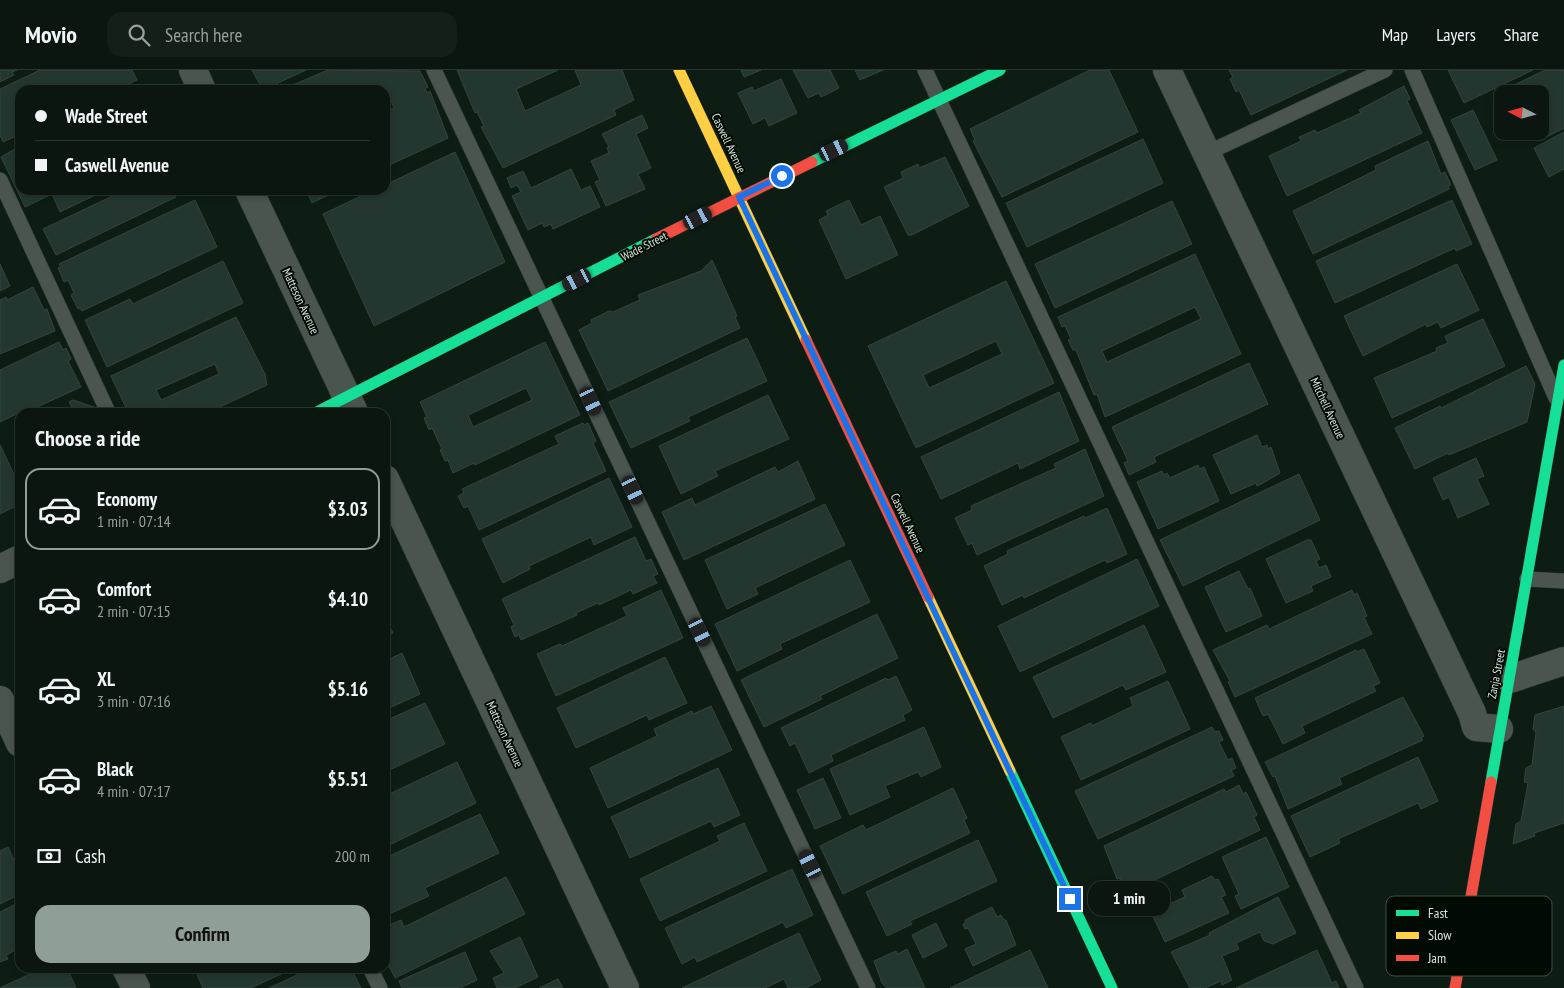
<!DOCTYPE html>
<html lang="en">
<head>
<meta charset="utf-8">
<style>
	body { margin:0; font-family:"PT Sans Narrow",sans-serif; background:#131f18; color:#f1f3f6; height:100vh; display:flex; flex-direction:column; font-size:19px; white-space:nowrap }
	* { box-sizing:border-box; margin:0 }
	p { font-size:16px; color:#999f9e }
	.icon { flex:none; width:28px; height:28px; fill:none; stroke:currentColor; stroke-width:2; stroke-linecap:round; stroke-linejoin:round }
	.map { position:relative; flex:1; overflow:hidden }
	.side { position:absolute; left:15px; top:338px; width:375px; height:565px; display:flex; flex-direction:column; background:#0a160f; border-radius:15px; box-shadow:0 2px 8px #0003,0 0 0 1px #2a352f }
	.side>* { flex:none }
	.hud { position:absolute; left:15px; top:15px; width:375px; height:110px; border-radius:15px; box-shadow:0 2px 8px #0003,0 0 0 1px #2a352f; display:grid; align-content:center; height:110px; padding:0 20px; background:#0a160f }
	.needle { width:32px; rotate:276deg }
	.fabs { position:absolute; left:1494px; top:15px; display:grid; gap:10px }
	.fabs a { display:grid; place-items:center; width:55px; height:55px; border-radius:10px; background:#0a160f; box-shadow:0 2px 8px #0003,0 0 0 1px #2a352f; font-size:25px }
	.end { position:absolute; width:22px; height:22px; margin:-11px; border:6px solid #1a73e8; background:#fff; box-shadow:0 0 0 2px #fff }
	.from { border-radius:50% }
	.bubble { position:absolute; height:35px; border-radius:15px; background:#0a160f; box-shadow:0 2px 8px #0003,0 0 0 1px #2a352f; font-size:16px; font-weight:600; line-height:35px; text-align:center }
	.car { position:absolute; width:15px; height:30px; margin:-15px -8px; border-radius:6px; box-shadow:0 0 4px 1px #0007; background:linear-gradient(#222 24%,#8ab4d8 0 40%,#222 0 76%,#8ab4d8 0 86%,#222 0) }
	.hud b { display:flex; align-items:center; gap:18px; height:48px; font-size:19px }
	.hud b+b { border-top:1px solid #2a352f }
	.hud i { width:12px; height:12px; background:#f1f3f6 }
	ul { padding:0; list-style:none }
	li { display:flex; align-items:center; gap:15px; height:82px; margin:0 10px 8px; padding:0 10px; border:2px solid transparent; border-radius:15px }
	li div { flex:1 }
	li b { display:block; font-size:19px }
	li em { font-style:normal; font-weight:600 }
	li.active { border-color:#8f9f95 }
	li>.icon { width:45px; height:45px; stroke-width:1.5 }
	h2 { padding:0 20px; font-size:22px; line-height:60px }
	.pay { display:flex; align-items:center; gap:12px; height:55px; padding:0 20px; font-size:19px }
	.pay p { margin-inline-start:auto }
	.cta { display:flex; gap:10px; margin-top:auto; padding:10px 20px }
	.cta a { flex:1; height:58px; border-radius:15px; background:#8f9f95; color:#111; font-size:20px; font-weight:600; line-height:58px; text-align:center }
	header { display:flex; align-items:center; gap:30px; box-sizing:border-box; height:70px; padding:0 25px; background:#0a160f; border-bottom:1px solid #2a352f }
	header strong { font-size:24px }
	nav { display:flex; gap:28px; margin-inline-start:auto; font-size:18px }
	.search { width:350px; height:45px; background:#131f18; display:flex; align-items:center; gap:12px; box-sizing:border-box; padding:0 18px; border-radius:15px; color:#999f9e; font-size:19px }
	.map>svg:first-child { display:block }
	.building { fill:#233730; stroke:#35443e; fill-rule:evenodd }
	.lines { fill:none; stroke-linecap:round; stroke-linejoin:round }
	.lane-casing { stroke:#2d3731; stroke-width:16 }
	.street-casing { stroke:#2d3731; stroke-width:29 }
	.fast-casing { stroke:#2d3731; stroke-width:12 }
	.slow-casing { stroke:#2d3731; stroke-width:12 }
	.jam-casing { stroke:#2d3731; stroke-width:12 }
	.lane { stroke:#49554e; stroke-width:15 }
	.street { stroke:#49554e; stroke-width:28 }
	.fast { stroke:#16e098; stroke-width:11 }
	.slow { stroke:#ffcf43; stroke-width:11 }
	.jam { stroke:#f24e42; stroke-width:11 }
	.route { stroke:#1a73e8; stroke-width:6 }
	.labels { text-anchor:middle; dominant-baseline:central; stroke-width:4; stroke-linejoin:round; paint-order:stroke }
	.street-label { font-size:12px; fill:#d5e5da; stroke:#020a04 }
	.key { fill:#020a04; stroke:#414c44; stroke-width:1 }
	.key-label { font-size:14px; fill:#d5e5da }
</style>
</head>
<body>
<header>
<strong>Movio</strong>
<div class="search"><svg class="icon" aria-label="search" viewBox="0 0 24 24"><circle cx="10" cy="10" r="6"/><path d="M15 15l6 6"/></svg>Search here</div>
<nav><a>Map</a><a>Layers</a><a>Share</a></nav>
</header>
<div class="map">
<svg width="1564" height="918" viewBox="0 0 1564 918">
	<rect width="100%" height="100%" fill="#0d1d14"/>
	<g class="building">
		<path d="M0,0h17l-5,2 2,3 -14,7z"/>
		<path d="M40,0h92l5,10 -21,10h-96v44l-17,8 -3,-7v-46z"/>
		<path d="M252,0h54l-43,20z"/>
		<path d="M328,0l92,1 8,16 -3,1 2,5 3,-2 18,47 -63,29v-55l9,-4 -5,-12 -4,2v-8h-104z"/>
		<path d="M457,0h101l-42,19 9,22 56,-26 -6,-15h47l12,30 -20,10 2,5 -113,53 -22,-41 3,-1 -7,-14 -2,1z"/>
		<path d="M741,0h20l-17,7z"/>
		<path d="M793,0h37l9,18 -18,9 -2,-4 -11,5z"/>
		<path d="M855,0h28l-23,10z"/>
		<path d="M1090,0h19l29,62 -136,65 -29,-56 2,-1 -5,-11z"/>
		<path d="M1229,0h118l-96,45 -12,-25 -3,2 -6,-13 3,-2z"/>
		<path d="M1448,0h85l-69,33z"/>
		<path d="M1545,0h19v58l-25,13 -5,-10h6v-37h-24l-4,-8z"/>
		<path d="M781,9l16,34 -28,13 -4,-8 -12,6 -15,-31 14,-6 2,4z"/>
		<path d="M1404,16l6,13 -3,2 15,32 -135,63 -18,-40 32,-15 -2,-4 16,-7 2,3 44,-20 -2,-3z"/>
		<path d="M1473,40l24,50 -22,10 -24,-50z"/>
		<path d="M642,45l6,13 -12,6 15,34 -13,6 7,15 -39,17 -11,-24 5,-2 -9,-19 18,-8 -2,-5 2,-1 -7,-13z"/>
		<path d="M1564,62v37l-15,8 -15,-29z"/>
		<path d="M1143,69l20,44 -136,64 -21,-44z"/>
		<path d="M1428,71l13,33 4,-2 6,13 -3,1 1,3 -136,65 -20,-43 83,-41 -1,-4z"/>
		<path d="M20,76v44h35l-1,3 -29,14 -24,-50z"/>
		<path d="M455,82l50,110 -131,64 -51,-112 51,-24h11v-5z"/>
		<path d="M945,87l24,49 -57,29h-4l-24,-48 19,-9 -2,-6 17,-8 1,4z"/>
		<path d="M571,99l10,21 9,-4 10,21 -47,22 -2,-5 -7,3 -2,-4 -14,7 -16,-34 9,-4 -4,-7 -6,3 -4,-10 16,-7 8,17z"/>
		<path d="M65,120h38l1,1 -44,21 -8,-18z"/>
		<path d="M121,120h52l3,7 -120,58 -13,-26 78,-37z"/>
		<path d="M306,120h33l-27,13z"/>
		<path d="M195,130l22,47 -135,64 -2,-3 -2,1 -7,-14 3,-2 -6,-13 -4,2 -6,-14 3,-1 -2,-3z"/>
		<path d="M849,130l12,25 19,-9 18,39 -52,24 -27,-59 9,-5 -2,-4z"/>
		<path d="M1452,130l20,44 -16,7 -1,-3 -120,55 -19,-42z"/>
		<path d="M1172,131l20,43 -137,64 -20,-44z"/>
		<path d="M1195,184l46,100 -136,63 -8,-23 -3,1 -18,-45h-3l-5,-10 3,-1 -6,-13 -3,1 -4,-10zM1195,237l6,12 -94,43 -5,-11z"/>
		<path d="M712,190l25,56 -2,1 5,11 -132,63 -29,-61 13,-7 -1,-3 18,-9 4,1 27,-12 -2,-5 63,-24z"/>
		<path d="M223,191l20,42 -136,64 -22,-47 45,-21 3,5z"/>
		<path d="M0,194l10,22 -10,5z"/>
		<path d="M1457,194l22,46 -38,18 -3,-6 -11,5 -1,-3 -63,32 -19,-40z"/>
		<path d="M1006,211l48,102 -138,65 -48,-102zM996,271l6,13 -73,34 -6,-13z"/>
		<path d="M33,217l11,23 3,-1 8,22 -55,23v-54l6,-3 1,3z"/>
		<path d="M236,247l29,57 2,11 -58,27h-81l-17,-36zM215,294l4,10 -58,26 -5,-10z"/>
		<path d="M1483,249l22,47 -113,52 -18,-40 63,-27 -1,-3 12,-5 -3,-7z"/>
		<path d="M747,268l20,43 -79,36 2,4 -59,27 -22,-46z"/>
		<path d="M59,272l4,8 3,-2 5,11 -3,2 13,26 -55,25 -3,-1 -23,11v-52z"/>
		<path d="M545,272l35,73 -105,50 -1,-2 -21,10 -5,-13 -3,1 -5,-11 2,-1 -10,-21 -3,2 -5,-12 3,-1 -7,-15zM526,318l6,12 -59,27 -5,-12z"/>
		<path d="M1249,293l19,41 -114,53 2,5 -27,13 -5,-12 4,-2 -16,-34z"/>
		<path d="M1526,296l9,18 -8,38 -78,33 -1,-2 -33,16 -20,-41 45,-22 1,2z"/>
		<path d="M1059,322l20,49 -59,28 -2,-6 -77,36 -20,-42z"/>
		<path d="M768,325l21,44 -74,32 3,5 -37,18 -22,-48z"/>
		<path d="M73,330l24,8 -2,4h-21l-5,-10z"/>
		<path d="M583,353l1,2 4,-2 8,18 -3,2 13,28 -127,59 -11,-24 -4,2 -6,-12 6,-3 -2,-4 97,-45 -4,-8z"/>
		<path d="M1257,365l5,12 5,-2 1,4 3,-2 9,26 -17,10 -6,3 -1,-3 -25,11 -18,-39z"/>
		<path d="M0,375l20,42v17l-20,10z"/>
		<path d="M1085,379l19,47 -127,59 -5,-12 -4,2 -13,-27 17,-8 -1,-4 85,-38 -2,-4z"/>
		<path d="M1476,388l8,18 -7,3 12,25 -31,14 -9,-21 -6,3 -10,-22z"/>
		<path d="M798,391l17,38 -131,61 -22,-48 30,-14 3,7 80,-38 3,5z"/>
		<path d="M1198,395l1,4 5,-2 15,34 -61,28 -21,-47 25,-11 2,4 3,-2 3,5z"/>
		<path d="M1299,404l21,46 -137,66 -23,-46z"/>
		<path d="M609,408l23,49 -38,18 -3,-8 -62,29 1,3 -27,14 -21,-44z"/>
		<path d="M825,434l20,41 -90,43 3,6 -31,15 -22,-49z"/>
		<path d="M1107,438l20,46 -20,9 -2,-3 -81,38 -1,-3 -21,10 -18,-39 24,-12 -1,-3 77,-35 1,2z"/>
		<path d="M635,467l11,24 5,-2 7,15 -5,2 4,7 -24,11 -2,-4 -32,15 -1,-2 -22,10 1,2 -56,25 -2,-5 -4,2 -4,-10 3,-2 -12,-26z"/>
		<path d="M1307,470h4l9,19 -4,2 3,7 7,-3 5,12 -20,9 2,5 -27,12 -20,-44z"/>
		<path d="M1137,489l22,47 -139,66 -22,-46z"/>
		<path d="M850,490l20,42 -90,42 2,5 -45,22 -22,-47z"/>
		<path d="M1239,501l9,18 2,-1 12,28 -36,16 -21,-45z"/>
		<path d="M661,520l22,48 -127,58 -19,-42 23,-10 2,2 65,-30 -4,-8z"/>
		<path d="M1352,520l2,5 3,-2 10,23 -3,1 8,17 -137,63 -7,-15 2,-1 -17,-31 54,-25 2,4z"/>
		<path d="M877,544l21,44 -78,38 2,3 -58,28 -23,-47z"/>
		<path d="M385,547l8,16 -8,3z"/>
		<path d="M1144,555l22,47 -40,18 -3,-5 -70,33 -20,-41z"/>
		<path d="M1364,579l16,34 -7,3 3,5 -74,35 3,7 -22,11 -15,-30 -5,2 -8,-18 101,-48 1,2z"/>
		<path d="M402,583l18,41 -35,16v-49z"/>
		<path d="M665,587l22,46 -38,17 -2,-5 -71,33 -19,-40z"/>
		<path d="M896,606l16,34 -9,5 2,5 -74,35 2,6 -24,12 -14,-30 -5,3 -9,-18 105,-50 2,2z"/>
		<path d="M1168,611l22,48 -109,51 -20,-43 30,-14 1,3 41,-20 -3,-8z"/>
		<path d="M1403,627l21,39 -3,2 2,2 -84,38 3,6 -54,25 -13,-33 -2,1 -8,-15z"/>
		<path d="M425,633l20,41 -60,28v-51z"/>
		<path d="M711,636l21,44 -124,58 -18,-40 67,-32 -3,-7 38,-18 1,3z"/>
		<path d="M1564,636v117l-30,10 1,3 -22,8 3,-20 5,-3 7,-38 -4,-1 2,-14 6,-3 4,-33 -3,-3 2,-14z"/>
		<path d="M924,657l17,40 -20,10 -3,-5 -33,14 5,11 -40,18 -20,-46z"/>
		<path d="M1212,657l3,5 4,-1 4,9 -4,2 9,18 4,-2 4,10 -5,2 3,6 -136,63 -23,-48z"/>
		<path d="M1418,687l20,44 -17,8 -3,-6 -80,36 2,4 -30,14 -19,-41z"/>
		<path d="M457,692l19,41 -91,44v-51z"/>
		<path d="M718,698l22,47 -26,12 -3,-6 -81,37 -19,-41z"/>
		<path d="M823,708l18,40 -26,11 -18,-39z"/>
		<path d="M1239,715l4,9 3,-2 11,23 -3,2 6,13 -133,63 -7,-15 -3,1 -13,-33 120,-57 2,3z"/>
		<path d="M953,718l14,30 -3,2 6,13 -127,61 -23,-48 43,-21 3,5z"/>
		<path d="M480,744l19,39 -74,35 4,8 -40,18 -4,-8v-48z"/>
		<path d="M744,753l23,48 -107,50 -20,-42 80,-38 -3,-5z"/>
		<path d="M1266,767l23,50 -48,22 -6,-13 4,-2 -17,-37z"/>
		<path d="M978,770l19,41 -87,40 2,3 -25,12 -21,-44z"/>
		<path d="M8,777l12,26v21l-20,10v-53z"/>
		<path d="M792,799l21,46 -27,13 -3,-6 -86,40 -2,-5 -13,7 -17,-36z"/>
		<path d="M1212,806l3,4 3,-1 8,16 -5,2 8,16 -64,29 -14,-30 34,-15 -3,-7z"/>
		<path d="M506,807l19,37 -130,64 -10,-20v-31l16,-7 3,7z"/>
		<path d="M1278,827l18,36 -23,11 -9,-3 -4,-9 -24,11 3,6 -17,7 10,24 -10,5 -1,-4 -16,7h-15l-19,-36 39,-17 -1,-2z"/>
		<path d="M20,832v46l-14,7 2,4 -8,3v-50z"/>
		<path d="M992,837l5,10 4,-2 3,5h2l10,25 -43,21 -8,-17 11,-5 -8,-16 -3,1 -2,-5 3,-2 -1,-2z"/>
		<path d="M936,853l11,23 -24,12 -11,-23z"/>
		<path d="M799,863l22,47 -15,8h-18l-4,-9 -19,9h-83z"/>
		<path d="M520,867l18,40 -23,11h-18l-4,-10 11,-5 -14,-22z"/>
		<path d="M907,879l18,39h-38l-5,-5 -8,-22 22,-10 2,3z"/>
		<path d="M1030,880l18,38h-98z"/>
		<path d="M1317,880l15,33 4,-2 3,7h-103z"/>
		<path d="M465,882l12,28 -17,8h-58l-3,-7z"/>
		<path d="M43,898h24l9,20h-76z"/>
		<path d="M194,898h100l-43,20h-48z"/>
		<path d="M312,898h39l10,20h-92z"/>
		<path d="M558,909l5,9h-24z"/>
	</g>
	<g class="lines">
		<defs>
			<g id="lane">
				<path d="M434,0l434,918"/>
				<path d="M925,0l431,918"/>
				<path d="M1412,0l144,328"/>
				<path d="M1207,83l178,-83"/>
				<path d="M0,110l108,232"/>
				<path d="M1527,509l37,2"/>
				<path d="M370,898l10,20"/>
			</g>
			<g id="street">
				<path d="M193,0l9,20"/>
				<path d="M1167,0l305,643 4,14 23,2"/>
				<path d="M249,120l105,222"/>
				<path d="M385,409l240,509"/>
				<path d="M0,499l20,-10"/>
				<path d="M1510,609l54,-18"/>
				<path d="M0,630l20,43"/>
				<path d="M126,898l10,20"/>
			</g>
			<g id="fast">
				<path d="M812,92l188,-92"/>
				<path d="M317,342l339,-173"/>
				<path d="M1010,701l102,217"/>
				<path d="M1491,712l73,-417"/>
			</g>
			<g id="slow">
				<path d="M679,0l127,270"/>
				<path d="M928,527l82,174"/>
			</g>
			<g id="jam">
				<path d="M656,169l156,-77"/>
				<path d="M806,270l122,257"/>
				<path d="M1455,918l36,-206"/>
			</g>
		</defs>
		<use href="#lane" class="lane-casing"/>
		<use href="#street" class="street-casing"/>
		<use href="#fast" class="fast-casing"/>
		<use href="#slow" class="slow-casing"/>
		<use href="#jam" class="jam-casing"/>
		<use href="#lane" class="lane"/>
		<use href="#street" class="street"/>
		<use href="#fast" class="fast"/>
		<use href="#slow" class="slow"/>
		<use href="#jam" class="jam"/>
	</g>
	<g class="lines">
		<path class="route" d="M782,106l-43,21 331,702"/>
	</g>
	<g class="labels">
		<g class="street-label">
			<text transform="translate(729 73) rotate(65)">Caswell Avenue</text>
			<text transform="translate(644 176) rotate(-27)">Wade Street</text>
			<text transform="translate(301 231) rotate(65)">Matteson Avenue</text>
			<text transform="translate(1328 338) rotate(65)">Mitchell Avenue</text>
			<text transform="translate(908 453) rotate(65)">Caswell Avenue</text>
			<text transform="translate(1496 604) rotate(-79)">Zanja Street</text>
			<text transform="translate(505 664) rotate(65)">Matteson Avenue</text>
		</g>
	</g>
	<rect x="1386" y="826" width="166" height="80" rx="8" class="key"/>
	<rect x="1396" y="840" width="23" height="6" fill="#16e098"/>
	<rect x="1396" y="862" width="23" height="7" fill="#ffcf43"/>
	<rect x="1396" y="885" width="23" height="6" fill="#f24e42"/>
	<g class="key-label">
		<text x="1428" y="848">Fast</text>
		<text x="1428" y="870">Slow</text>
		<text x="1428" y="893">Jam</text>
	</g>
</svg>
<div class="fabs">
<a><svg class="needle" viewBox="-14 -14 28 28"><path d="M0-13l5 13h-10z" fill="#e53935"/><path d="M0 13l5-13h-10z" fill="#999f9e"/></svg></a>
</div>
<i class="end from" style="left:782px;top:106px"></i>
<i class="end" style="left:1070px;top:829px"></i>
<div class="bubble" style="left:1088px;top:811px;width:82px">1 min</div>
<i class="car" style="left:834px;top:80px;rotate:64deg"></i>
<i class="car" style="left:698px;top:148px;rotate:63deg"></i>
<i class="car" style="left:577px;top:210px;rotate:243deg"></i>
<i class="car" style="left:591px;top:331px;rotate:155deg"></i>
<i class="car" style="left:633px;top:420px;rotate:155deg"></i>
<i class="car" style="left:700px;top:562px;rotate:154deg"></i>
<i class="car" style="left:810px;top:794px;rotate:334deg"></i>
<div class="hud">
<b><i class="from"></i>Wade Street</b>
<b><i></i>Caswell Avenue</b>
</div>
<section class="side">
<h2>Choose a ride</h2>
<ul>
<li class="active"><svg class="icon" aria-label="car" viewBox="0 0 24 24"><path d="M5 17H2v-5l4-1 3-4h7l3 4 3 1v5h-3M9 17h6M6 11h13"/><circle cx="7" cy="17" r="2"/><circle cx="17" cy="17" r="2"/></svg><div><b>Economy</b><p>1 min · 07:14</p></div><em>$3.03</em></li>
<li><svg class="icon" aria-label="car" viewBox="0 0 24 24"><path d="M5 17H2v-5l4-1 3-4h7l3 4 3 1v5h-3M9 17h6M6 11h13"/><circle cx="7" cy="17" r="2"/><circle cx="17" cy="17" r="2"/></svg><div><b>Comfort</b><p>2 min · 07:15</p></div><em>$4.10</em></li>
<li><svg class="icon" aria-label="car" viewBox="0 0 24 24"><path d="M5 17H2v-5l4-1 3-4h7l3 4 3 1v5h-3M9 17h6M6 11h13"/><circle cx="7" cy="17" r="2"/><circle cx="17" cy="17" r="2"/></svg><div><b>XL</b><p>3 min · 07:16</p></div><em>$5.16</em></li>
<li><svg class="icon" aria-label="car" viewBox="0 0 24 24"><path d="M5 17H2v-5l4-1 3-4h7l3 4 3 1v5h-3M9 17h6M6 11h13"/><circle cx="7" cy="17" r="2"/><circle cx="17" cy="17" r="2"/></svg><div><b>Black</b><p>4 min · 07:17</p></div><em>$5.51</em></li>
</ul>
<div class="pay"><svg class="icon" aria-label="cash" viewBox="0 0 24 24"><path d="M3 7h18v10H3z"/><circle cx="12" cy="12" r="2"/></svg>Cash<p>200 m</p></div>
<div class="cta"><a>Confirm</a></div>
</section>
</div>
</body>
</html>
